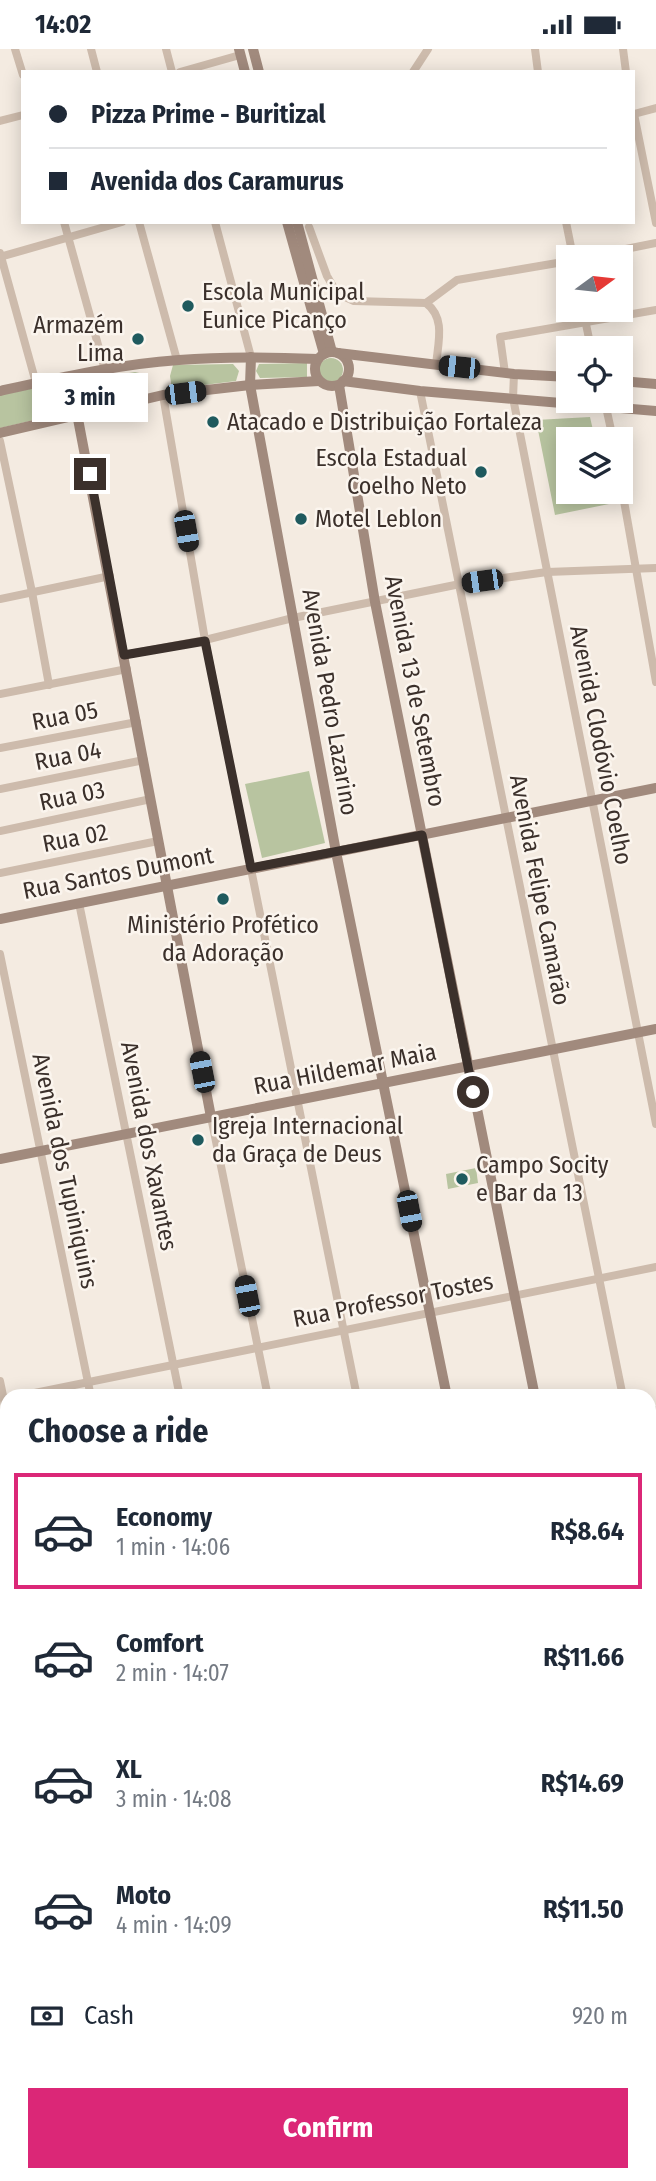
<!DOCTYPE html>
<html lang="en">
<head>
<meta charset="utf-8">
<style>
	body { margin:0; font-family:"Fira Sans Condensed",sans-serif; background:#f2f2f3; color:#1f2937; height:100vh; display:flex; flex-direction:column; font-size:26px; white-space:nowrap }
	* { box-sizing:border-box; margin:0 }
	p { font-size:23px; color:#747a83 }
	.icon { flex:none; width:38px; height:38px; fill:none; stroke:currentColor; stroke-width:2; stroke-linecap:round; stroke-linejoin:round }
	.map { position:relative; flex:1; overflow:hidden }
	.drawer { position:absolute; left:0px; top:1340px; width:656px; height:793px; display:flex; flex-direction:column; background:#fff; border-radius:21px 21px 0 0; box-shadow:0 4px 18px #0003 }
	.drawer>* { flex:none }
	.guide { position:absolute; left:21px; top:21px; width:614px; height:154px; border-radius:0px; box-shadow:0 4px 18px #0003; display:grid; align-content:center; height:154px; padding:0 28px; background:#fff }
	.needle { width:46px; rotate:75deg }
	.tools { position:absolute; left:556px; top:196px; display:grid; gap:14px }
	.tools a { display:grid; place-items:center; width:77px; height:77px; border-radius:0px; background:#fff; box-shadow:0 4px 18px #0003; font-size:35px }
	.end { position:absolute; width:32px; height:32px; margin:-16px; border:9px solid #3b302b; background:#fff; box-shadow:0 0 0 4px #fff }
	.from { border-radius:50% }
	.bubble { position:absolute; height:49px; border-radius:0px; background:#fff; box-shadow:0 4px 18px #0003; font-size:23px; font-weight:700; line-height:49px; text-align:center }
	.car { position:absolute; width:21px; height:42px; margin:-21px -10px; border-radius:9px; box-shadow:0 0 5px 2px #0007; background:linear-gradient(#222 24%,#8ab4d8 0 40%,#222 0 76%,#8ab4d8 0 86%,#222 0) }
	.guide b { display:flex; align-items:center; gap:24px; height:66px; font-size:26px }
	.guide b+b { border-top:2px solid #e0e1e3 }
	.guide i { width:18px; height:18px; background:#1f2937 }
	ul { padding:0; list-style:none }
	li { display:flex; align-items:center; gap:21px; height:116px; margin:0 14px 10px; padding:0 14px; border:4px solid transparent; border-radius:0px }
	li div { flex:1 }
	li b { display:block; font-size:26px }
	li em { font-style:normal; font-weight:700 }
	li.on { border-color:#db2777 }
	li>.icon { width:63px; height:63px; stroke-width:1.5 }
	h2 { padding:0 28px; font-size:32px; line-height:84px }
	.pay { display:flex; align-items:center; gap:18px; height:77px; padding:0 28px; font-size:26px }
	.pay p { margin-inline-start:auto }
	.button { display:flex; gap:14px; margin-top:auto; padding:14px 28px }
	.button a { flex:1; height:80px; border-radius:0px; background:#db2777; color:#fff; font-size:28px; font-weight:700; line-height:80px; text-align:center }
	.status { display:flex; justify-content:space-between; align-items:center; height:49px; padding:0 35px; background:#fff; direction:ltr }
	.status svg { height:19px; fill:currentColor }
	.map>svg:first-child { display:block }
	.green { fill:#b8c4a0 }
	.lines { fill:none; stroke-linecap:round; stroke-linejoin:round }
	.street { stroke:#cdbbac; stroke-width:8 }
	.secondary { stroke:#a18a7d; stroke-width:10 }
	.primary { stroke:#7d675c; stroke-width:12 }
	.route { stroke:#3b302b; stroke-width:9 }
	.poi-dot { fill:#1f5a5e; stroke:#fbf5ee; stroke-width:2.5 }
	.labels { text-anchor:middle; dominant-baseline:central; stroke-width:5; stroke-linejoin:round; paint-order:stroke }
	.poi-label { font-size:24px; fill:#3b302b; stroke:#fbf5ee; text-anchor:start }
	.street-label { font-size:24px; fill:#3b302b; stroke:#fbf5ee }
</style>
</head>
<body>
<div class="status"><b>14:02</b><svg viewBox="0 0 49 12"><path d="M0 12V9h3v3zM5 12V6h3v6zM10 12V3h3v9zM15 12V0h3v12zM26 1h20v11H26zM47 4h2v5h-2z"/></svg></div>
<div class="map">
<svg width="656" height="2132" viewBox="0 0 656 2132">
	<rect width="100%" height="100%" fill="#f4ebe1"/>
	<g class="green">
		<circle cx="331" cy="321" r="12"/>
		<path d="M307,314v14l-47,1 -4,-7 3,-7z"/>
		<path d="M233,315l6,7 -3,10 -64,8 -2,-13 3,-11z"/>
		<path d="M135,323c6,1 11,3 13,10 3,19 -40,22 -53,25l-12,-7 -2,-13 6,-7z"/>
		<path d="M54,335l9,5 4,9 -1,8 -6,8 -60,14v-33z"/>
		<path d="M590,368l5,22h-26v53h37l3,12 -54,11 -19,-95z"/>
		<path d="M309,722l16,72 -63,15 -17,-74z"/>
		<path d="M476,1119l2,15 -30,6 -2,-15z"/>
	</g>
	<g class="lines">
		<g class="street">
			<path d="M15,0l8,26"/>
			<path d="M91,0l6,23"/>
			<path d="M166,0l6,23"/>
			<path d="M535,0l3,23"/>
			<path d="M623,0l3,23"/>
			<path d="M180,23l60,-17"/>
			<path d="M413,23l15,-23"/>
			<path d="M634,65l22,109"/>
			<path d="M634,65l22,-6"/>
			<path d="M0,72l23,-6"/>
			<path d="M64,173l41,148"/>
			<path d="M139,173l38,138"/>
			<path d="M215,173l36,135"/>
			<path d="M566,173l7,35"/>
			<path d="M309,178l18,49 7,12 9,8 11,5 72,2 31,-23 112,-19"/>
			<path d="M0,204l36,130"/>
			<path d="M0,208l122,-35"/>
			<path d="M586,208l70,-14"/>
			<path d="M426,254c20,15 12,40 10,62"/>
			<path d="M583,261l8,38"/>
			<path d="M505,324l-5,-36 156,-27"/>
			<path d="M514,325l-1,24 143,726"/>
			<path d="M420,342l203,1006"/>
			<path d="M163,346l42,245 152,757"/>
			<path d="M606,358l7,32"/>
			<path d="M0,392l32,151 17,93"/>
			<path d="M621,435l35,198"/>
			<path d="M0,550l110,-23"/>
			<path d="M124,606l81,-15 88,-22 167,-34 87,-12 109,-4"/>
			<path d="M0,645l127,-25"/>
			<path d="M0,699l137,-26"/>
			<path d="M0,740l144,-29"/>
			<path d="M0,782l151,-32"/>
			<path d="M0,824l158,-32"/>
			<path d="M79,854l101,494"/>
			<path d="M0,905l91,443"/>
			<path d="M211,1068l57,280"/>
			<path d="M0,1332l7,34"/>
			<path d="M15,1348l641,-130"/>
			<path d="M649,1362l7,-1"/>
			<path d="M649,1480l7,32"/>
			<path d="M649,1536l7,-5"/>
			<path d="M649,1574l7,-5"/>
			<path d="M0,1589l7,-1"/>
			<path d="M649,1692l7,-2"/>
			<path d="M0,1780l7,31"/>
			<path d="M0,1835l7,-2"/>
			<path d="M649,1907l7,34"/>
			<path d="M71,2126l1,6"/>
			<path d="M161,2126l1,6"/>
			<path d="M248,2126l2,6"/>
			<path d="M336,2126l1,6"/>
			<path d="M427,2126l2,6"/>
			<path d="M515,2126l1,6"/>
		</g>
		<g class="secondary">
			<path d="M239,0l6,23"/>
			<path d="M253,0l6,23"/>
			<path d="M287,173l37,132"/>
			<path d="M297,173l35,130"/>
			<circle cx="332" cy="320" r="17"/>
			<path d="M338,304l176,21 55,3"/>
			<path d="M251,308l-1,28 86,467 111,545"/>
			<path d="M70,328l141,740"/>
			<path d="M343,332l77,10 236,20"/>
			<path d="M621,332l35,3"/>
			<path d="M339,336l36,217 160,795"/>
			<path d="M0,342c58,-13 119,-27 179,-31 46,-4 92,-3 139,-1"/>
			<path d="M0,384l163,-38 87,-10 69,-4"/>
			<path d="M0,870l656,-131"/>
			<path d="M0,1110l656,-130"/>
			<path d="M603,2126l1,6"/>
		</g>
		<g class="primary">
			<path d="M649,1928l7,-1"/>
			<path d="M0,2056l7,-2"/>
		</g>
	</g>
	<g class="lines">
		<path class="route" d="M90,425l34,181 81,-14 46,227 171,-33 51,257"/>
	</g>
	<g class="poi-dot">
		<circle cx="188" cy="257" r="7"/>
		<circle cx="138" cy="290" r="7"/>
		<circle cx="213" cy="373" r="7"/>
		<circle cx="481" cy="423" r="7"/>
		<circle cx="301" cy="470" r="7"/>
		<circle cx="223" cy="850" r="7"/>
		<circle cx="198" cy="1091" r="7"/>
		<circle cx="462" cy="1130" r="7"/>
	</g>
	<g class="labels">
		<g class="poi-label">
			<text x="202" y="243">Escola Municipal<tspan x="202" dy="28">Eunice Picanço</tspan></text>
			<text x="124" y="276" text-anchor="end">Armazém<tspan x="124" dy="28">Lima</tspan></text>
			<text x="227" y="373">Atacado e Distribuição Fortaleza</text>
			<text x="467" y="409" text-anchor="end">Escola Estadual<tspan x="467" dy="28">Coelho Neto</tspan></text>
			<text x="315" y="470">Motel Leblon</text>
			<text x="223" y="876" text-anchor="middle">Ministério Profético<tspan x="223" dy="28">da Adoração</tspan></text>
			<text x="212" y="1077">Igreja Internacional<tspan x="212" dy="28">da Graça de Deus</tspan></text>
			<text x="476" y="1116">Campo Socity<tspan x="476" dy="28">e Bar da 13</tspan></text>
		</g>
		<g class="street-label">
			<text transform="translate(415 642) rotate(79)">Avenida 13 de Setembro</text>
			<text transform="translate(330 653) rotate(80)">Avenida Pedro Lazarino</text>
			<text transform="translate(65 667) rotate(-11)">Rua 05</text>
			<text transform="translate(601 696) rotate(79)">Avenida Clodóvio Coelho</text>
			<text transform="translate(68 707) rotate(-11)">Rua 04</text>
			<text transform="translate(72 747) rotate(-12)">Rua 03</text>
			<text transform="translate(75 789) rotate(-11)">Rua 02</text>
			<text transform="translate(118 824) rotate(-11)">Rua Santos Dumont</text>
			<text transform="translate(540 841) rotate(79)">Avenida Felipe Camarão</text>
			<text transform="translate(345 1020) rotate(-11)">Rua Hildemar Maia</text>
			<text transform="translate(149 1097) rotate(79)">Avenida dos Xavantes</text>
			<text transform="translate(65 1122) rotate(78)">Avenida dos Tupiniquins</text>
			<text transform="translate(393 1251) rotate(-11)">Rua Professor Tostes</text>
		</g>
	</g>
</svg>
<div class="tools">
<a><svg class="needle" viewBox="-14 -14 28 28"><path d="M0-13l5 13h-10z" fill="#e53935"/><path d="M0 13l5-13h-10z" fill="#747a83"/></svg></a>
<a><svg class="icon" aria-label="locate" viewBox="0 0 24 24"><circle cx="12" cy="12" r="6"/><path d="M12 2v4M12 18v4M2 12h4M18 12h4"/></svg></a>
<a><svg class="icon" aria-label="layers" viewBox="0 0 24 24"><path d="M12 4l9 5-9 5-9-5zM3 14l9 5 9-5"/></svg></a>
</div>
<i class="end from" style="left:473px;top:1043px"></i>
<i class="end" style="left:90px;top:425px"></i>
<div class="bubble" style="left:32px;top:324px;width:116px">3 min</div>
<i class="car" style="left:459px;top:318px;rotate:276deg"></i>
<i class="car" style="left:185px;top:344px;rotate:83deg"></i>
<i class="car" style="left:186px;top:482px;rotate:170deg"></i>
<i class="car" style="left:482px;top:532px;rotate:262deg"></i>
<i class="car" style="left:202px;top:1023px;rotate:349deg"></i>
<i class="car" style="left:409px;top:1162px;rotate:169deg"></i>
<i class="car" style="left:247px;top:1247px;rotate:349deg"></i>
<div class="guide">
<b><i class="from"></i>Pizza Prime - Buritizal</b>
<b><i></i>Avenida dos Caramurus</b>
</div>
<section class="drawer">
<h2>Choose a ride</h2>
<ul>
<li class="on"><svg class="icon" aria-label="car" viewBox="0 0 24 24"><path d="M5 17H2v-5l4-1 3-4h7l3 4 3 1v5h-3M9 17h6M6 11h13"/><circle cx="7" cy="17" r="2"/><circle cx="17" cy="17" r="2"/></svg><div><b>Economy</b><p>1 min · 14:06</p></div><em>R$8.64</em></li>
<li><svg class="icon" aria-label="car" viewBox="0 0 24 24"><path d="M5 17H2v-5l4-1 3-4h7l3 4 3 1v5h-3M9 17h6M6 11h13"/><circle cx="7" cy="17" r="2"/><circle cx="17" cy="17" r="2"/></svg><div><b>Comfort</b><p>2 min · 14:07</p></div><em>R$11.66</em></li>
<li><svg class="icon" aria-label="car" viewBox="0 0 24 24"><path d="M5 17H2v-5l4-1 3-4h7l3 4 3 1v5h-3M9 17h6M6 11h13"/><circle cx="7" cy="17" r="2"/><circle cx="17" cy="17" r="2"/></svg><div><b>XL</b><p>3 min · 14:08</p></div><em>R$14.69</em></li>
<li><svg class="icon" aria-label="car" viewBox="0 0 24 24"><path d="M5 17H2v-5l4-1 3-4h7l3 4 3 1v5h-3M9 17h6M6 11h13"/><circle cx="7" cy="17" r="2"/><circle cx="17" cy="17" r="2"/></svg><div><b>Moto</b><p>4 min · 14:09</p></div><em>R$11.50</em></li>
</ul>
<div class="pay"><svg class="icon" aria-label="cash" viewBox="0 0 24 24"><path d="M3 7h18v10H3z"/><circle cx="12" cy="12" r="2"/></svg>Cash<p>920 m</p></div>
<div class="button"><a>Confirm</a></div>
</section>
</div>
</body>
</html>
